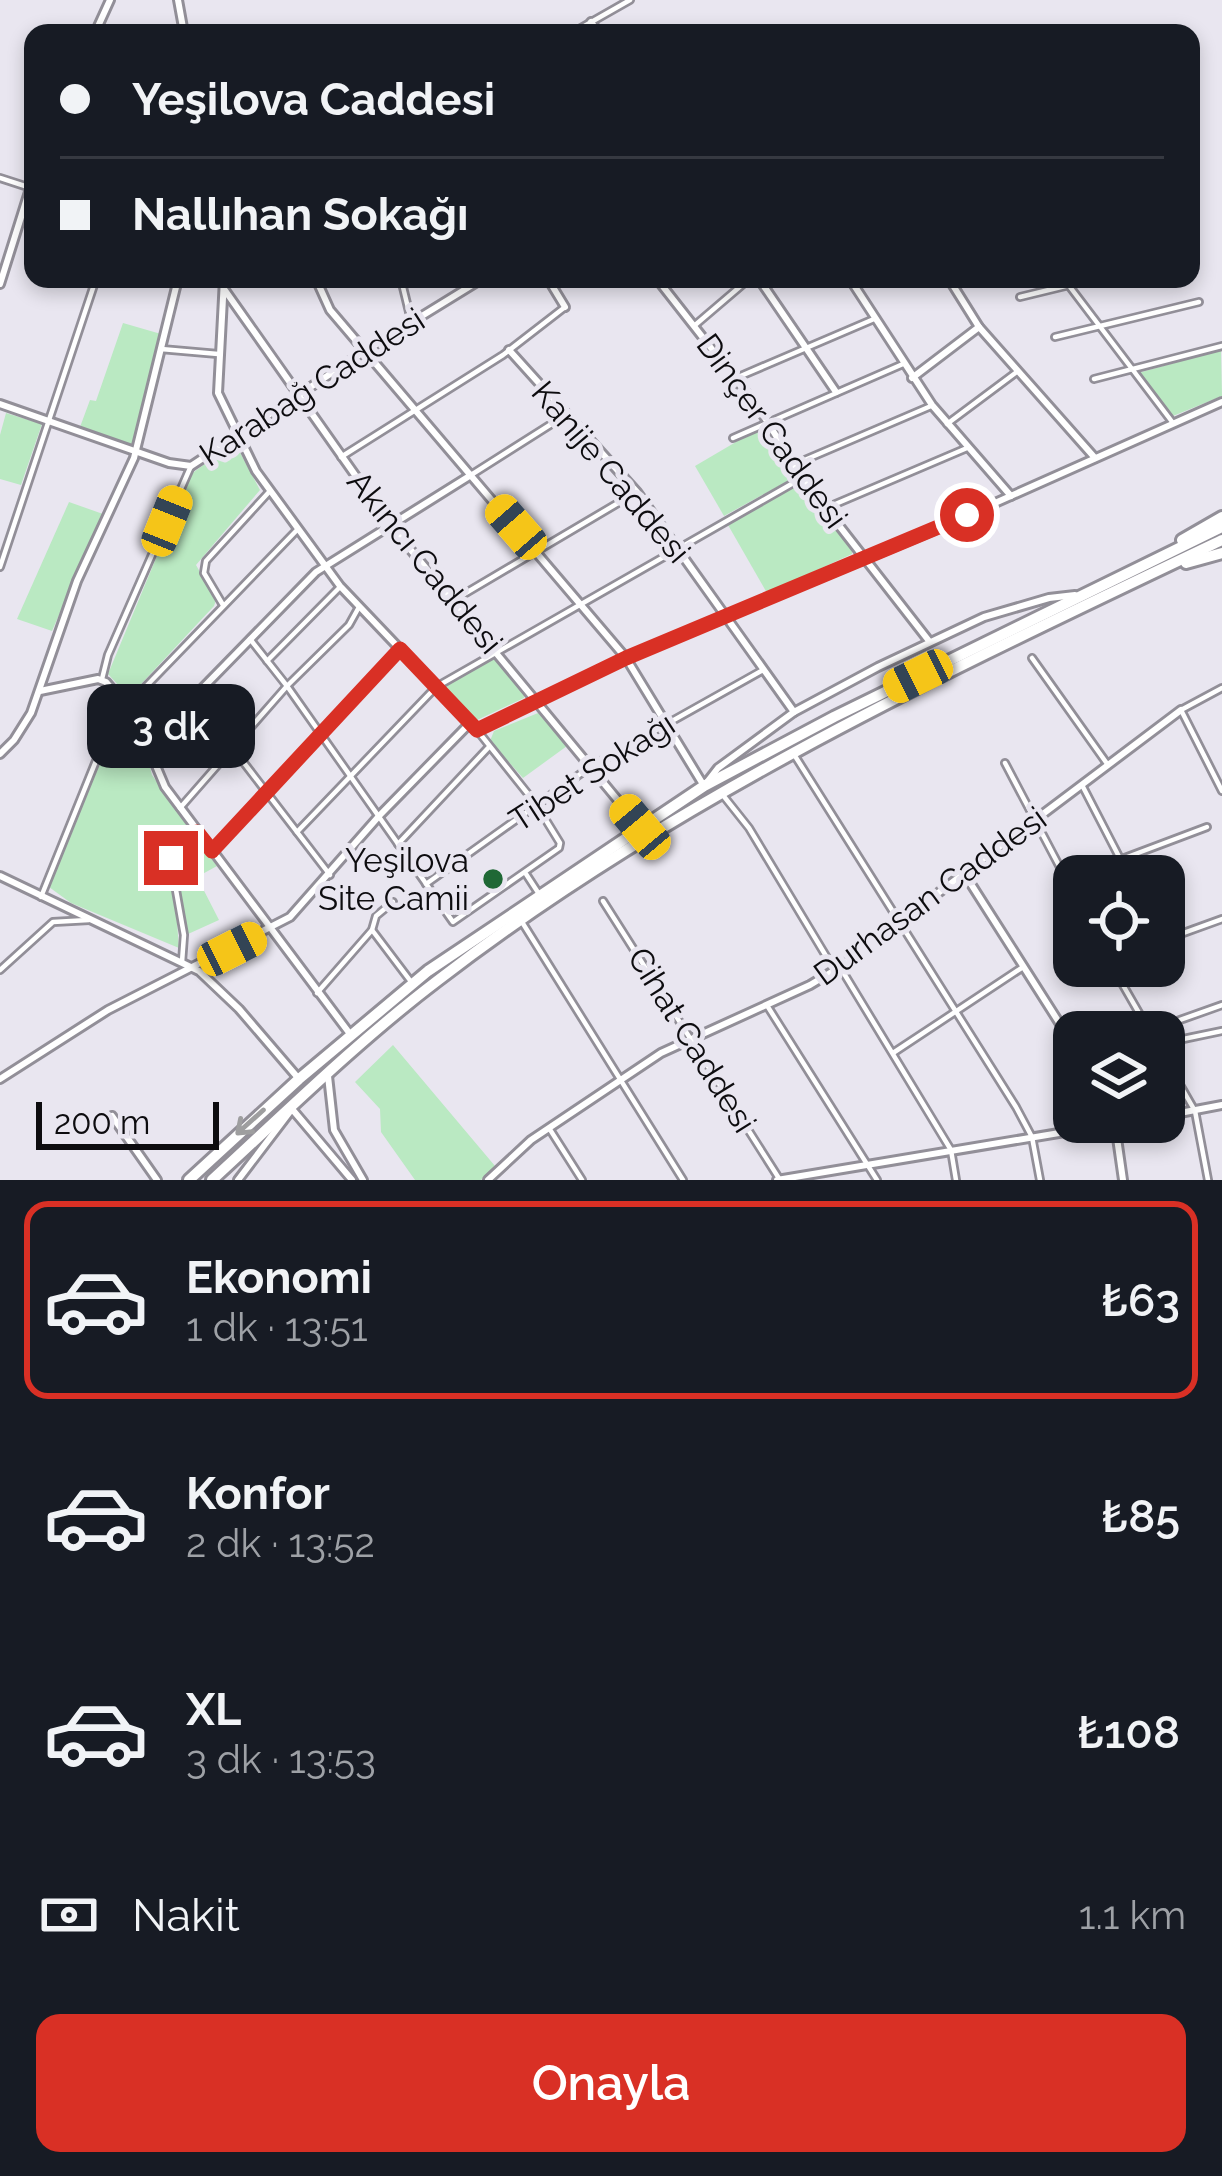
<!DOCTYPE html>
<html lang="tr">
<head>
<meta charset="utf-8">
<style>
	body { margin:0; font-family:Raleway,sans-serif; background:#242831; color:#f1f3f6; height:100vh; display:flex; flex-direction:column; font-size:45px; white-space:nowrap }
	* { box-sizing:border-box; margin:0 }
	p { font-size:39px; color:#9ea1a6 }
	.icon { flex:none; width:66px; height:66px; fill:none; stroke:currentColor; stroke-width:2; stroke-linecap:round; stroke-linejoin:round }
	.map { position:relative; height:1180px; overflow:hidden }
	.side { display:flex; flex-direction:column; background:#171b24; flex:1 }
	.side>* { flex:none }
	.top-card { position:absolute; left:24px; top:24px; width:1176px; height:264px; border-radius:24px; box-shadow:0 6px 18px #0003; display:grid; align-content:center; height:264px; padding:0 36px; background:#171b24 }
	.controls { position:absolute; left:1053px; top:855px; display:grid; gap:24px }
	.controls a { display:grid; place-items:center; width:132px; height:132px; border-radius:24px; background:#171b24; box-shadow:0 6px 18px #0003; font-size:60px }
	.scale { position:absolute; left:36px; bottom:30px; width:183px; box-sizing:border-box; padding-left:12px; border:6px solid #0d0c0f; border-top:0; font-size:33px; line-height:42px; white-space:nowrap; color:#0d0c0f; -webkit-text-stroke:9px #e9e6f0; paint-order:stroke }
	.end { position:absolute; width:54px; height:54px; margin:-27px; border:15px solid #d93025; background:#fff; box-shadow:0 0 0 6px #fff }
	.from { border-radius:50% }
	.bubble { position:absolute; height:84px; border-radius:24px; background:#171b24; box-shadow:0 6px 18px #0003; font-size:39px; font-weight:600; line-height:84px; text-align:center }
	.car { position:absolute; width:36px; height:72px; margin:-36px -18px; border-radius:15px; box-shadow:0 0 9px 3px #0007; background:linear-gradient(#f5c518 24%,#345 0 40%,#f5c518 0 76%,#345 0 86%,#f5c518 0) }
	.top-card b { display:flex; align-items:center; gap:42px; height:114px; font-size:45px }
	.top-card b+b { border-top:3px solid #363941 }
	.top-card i { width:30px; height:30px; background:#f1f3f6 }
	ul { padding:21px 0 0; list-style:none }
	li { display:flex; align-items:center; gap:36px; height:198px; margin:0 24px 18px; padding:0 12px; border:6px solid transparent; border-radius:24px }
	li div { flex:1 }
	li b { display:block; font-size:45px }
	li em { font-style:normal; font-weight:600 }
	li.selected { border-color:#d93025 }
	li>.icon { width:108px; height:108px; stroke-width:1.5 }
	.pay { display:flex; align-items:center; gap:30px; height:132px; padding:0 36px; font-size:45px }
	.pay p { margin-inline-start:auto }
	.primary-button { display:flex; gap:24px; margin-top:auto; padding:24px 36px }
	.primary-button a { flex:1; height:138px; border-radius:24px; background:#d93025; color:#fff; font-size:48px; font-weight:600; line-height:138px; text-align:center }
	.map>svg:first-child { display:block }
	.green { fill:#bae9c2 }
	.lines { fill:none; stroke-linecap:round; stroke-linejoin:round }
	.street-casing { stroke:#928f98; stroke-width:10 }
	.secondary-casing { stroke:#928f98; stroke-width:12 }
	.highway-casing { stroke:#928f98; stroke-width:16 }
	.street { stroke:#fff; stroke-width:4.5 }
	.secondary { stroke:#fff; stroke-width:6 }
	.highway { stroke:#fff; stroke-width:10 }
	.oneway { stroke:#9e9e9f }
	.route { stroke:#d93025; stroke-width:15 }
	.poi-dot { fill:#1f6835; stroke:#e9e6f0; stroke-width:4.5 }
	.labels { text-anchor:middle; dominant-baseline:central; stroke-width:10; stroke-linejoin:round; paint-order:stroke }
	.street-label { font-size:33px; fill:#0d0c0f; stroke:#e9e6f0 }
	.poi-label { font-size:33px; fill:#0d0c0f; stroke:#e9e6f0; text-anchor:end }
</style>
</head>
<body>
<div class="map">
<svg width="1222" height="1180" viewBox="0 0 1222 1180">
	<rect width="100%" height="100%" fill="#e9e6f0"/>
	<g class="green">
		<path d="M123,323l38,11 -29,111 -52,-18 10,-27 6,1z"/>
		<path d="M1221,350l1,46 -49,20 -35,-43z"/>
		<path d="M6,413l36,11 -21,61 -21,-6v-44z"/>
		<path d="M765,425l30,52 -71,39 -29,-50z"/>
		<path d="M231,445l6,2 23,43 -64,75 20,35 -2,6 -85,91 -21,-23 83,-200z"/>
		<path d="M801,483l51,65v6l-85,39 -39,-68z"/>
		<path d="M69,502l34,12 -51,117 -35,-12z"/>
		<path d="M497,657l28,36 -1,5 -49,23 -32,-34z"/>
		<path d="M120,713h5l15,17 12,45 38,54 -25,29 11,52 3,38 -108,-45 -22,-16z"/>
		<path d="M538,713l29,33 -44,32 -33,-37 4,-10z"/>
		<path d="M196,839l21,27 -20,11 22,43 -31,14 -15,-72z"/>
		<path d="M393,1045l102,121 -14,14h-66l-34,-48 -1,-23 -25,-27z"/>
	</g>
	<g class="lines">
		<defs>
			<g id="street">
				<path d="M343,31l1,2"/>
				<path d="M572,33l58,-33"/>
				<path d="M0,178l31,10"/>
				<path d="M401,279l10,41"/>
				<path d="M1064,279l109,144"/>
				<path d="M1020,297l74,-18"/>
				<path d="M694,326l55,-47"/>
				<path d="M1055,337l144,-35"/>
				<path d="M161,349l57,5"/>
				<path d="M736,378l138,-59"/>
				<path d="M1094,379l128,-33"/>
				<path d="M947,424l71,-53"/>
				<path d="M733,438l170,-74"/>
				<path d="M341,457l162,-102 62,-48"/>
				<path d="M793,465l138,-59"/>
				<path d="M471,475l93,-59"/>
				<path d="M826,508l141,-60"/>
				<path d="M0,567l96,-288"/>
				<path d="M454,600l181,-107"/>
				<path d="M223,605l-19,-32 2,-12 63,-69"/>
				<path d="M250,639l37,47 166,236 106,-74 1,-5 -24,-39 -59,-74"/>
				<path d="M1032,658l76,107"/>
				<path d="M267,661l72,-73"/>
				<path d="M102,679l6,-24 83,-189"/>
				<path d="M1222,688l-41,22 41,81"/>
				<path d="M195,699l135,176"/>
				<path d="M127,706l170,-176"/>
				<path d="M795,756l221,351 16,30 8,43"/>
				<path d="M1005,763l69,131"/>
				<path d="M1082,785l47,91"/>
				<path d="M722,794l27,34 80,133 11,6 111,183 5,30"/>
				<path d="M180,808l107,-122 62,-61 10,-18"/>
				<path d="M297,832l139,-145 366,-209"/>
				<path d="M398,844l90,-96"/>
				<path d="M212,851l188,-202"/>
				<path d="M1122,859l85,-32"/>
				<path d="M526,874l13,20"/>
				<path d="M426,884l164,-117 173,-97"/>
				<path d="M41,897l80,-198"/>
				<path d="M603,901l177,279"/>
				<path d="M522,922l161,258"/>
				<path d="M372,930l40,53"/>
				<path d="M1164,940l58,-21"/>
				<path d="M182,962l2,-27 -13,-73 26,-30"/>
				<path d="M1112,966l38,66"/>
				<path d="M0,970l53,-48 36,-2"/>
				<path d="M317,993l55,-63 4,-14 17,-14"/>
				<path d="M768,1007l109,173"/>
				<path d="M1149,1031l73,-26"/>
				<path d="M1164,1043l58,-12"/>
				<path d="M893,1053l130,-86"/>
				<path d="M1164,1057l31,54 13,69"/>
				<path d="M549,1128l33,52"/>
			</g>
			<g id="secondary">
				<path d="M178,0l6,33"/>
				<path d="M591,22l8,11"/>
				<path d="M95,33l15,-33"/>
				<path d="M224,279l-6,114 38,78 84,115 137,144 149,-72 306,-127 290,-129"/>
				<path d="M316,279l14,31 296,348 78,128 14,-18 76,-56 84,-45 106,-50 65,-19 26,-3"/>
				<path d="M548,279l17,28"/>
				<path d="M657,279l105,134 40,65 127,163"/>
				<path d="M759,279l77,113"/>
				<path d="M850,279l82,126 79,91"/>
				<path d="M949,279l30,48 116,131"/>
				<path d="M0,284l33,-105"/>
				<path d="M224,289l167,237 249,301"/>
				<path d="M509,350l128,142 157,220"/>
				<path d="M912,378l67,-51"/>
				<path d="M0,404l169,59 22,3 174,-115 117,-72"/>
				<path d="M40,691l58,-12 8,3 29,34 30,71 185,247"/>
				<path d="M149,743l167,-171 155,-97"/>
				<path d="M0,754l14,-14 17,-27 46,-132 57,-123 44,-179"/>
				<path d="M964,873l110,173"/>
				<path d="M0,876l199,95 40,38 60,70"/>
				<path d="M328,1076l6,54 29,50"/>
				<path d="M0,1079l108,-69 182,-93 89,-101 91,-93"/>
				<path d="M112,1116l45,64"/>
				<path d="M1164,1116l58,-11"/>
				<path d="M1115,1124l8,56"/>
				<path d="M238,1180l54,-71 60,71"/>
				<path d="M488,1180l43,-40 130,-87 149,-68 30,-18 341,-257"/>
				<path d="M777,1180l348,-58"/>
			</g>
			<g id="highway">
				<path d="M1182,540l40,-23"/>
				<path d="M1186,563l36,-10"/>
				<path d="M189,1180l110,-101 129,-108 276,-185 130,-69 388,-190"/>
				<path d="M212,1180c73,-67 146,-139 225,-199 238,-184 515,-312 785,-441"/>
			</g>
		</defs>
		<use href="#street" class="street-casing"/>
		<use href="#secondary" class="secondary-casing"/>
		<use href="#highway" class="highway-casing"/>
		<use href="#street" class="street"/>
		<use href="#secondary" class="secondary"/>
		<use href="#highway" class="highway"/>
	</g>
	<defs><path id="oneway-shaft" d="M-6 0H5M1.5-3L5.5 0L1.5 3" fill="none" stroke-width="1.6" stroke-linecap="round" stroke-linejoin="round" transform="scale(3)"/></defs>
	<use class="oneway" href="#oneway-shaft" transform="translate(250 1122) rotate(138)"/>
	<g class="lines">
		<path class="route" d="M171,858l26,-26 15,19 188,-202 77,81 149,-72 341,-143"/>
	</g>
	<circle class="poi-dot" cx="493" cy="879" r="12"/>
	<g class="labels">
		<g class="street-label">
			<text transform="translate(312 387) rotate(-33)">Karabağ Caddesi</text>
			<text transform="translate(772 431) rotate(54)">Dinçer Caddesi</text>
			<text transform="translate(611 472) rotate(50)">Kanije Caddesi</text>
			<text transform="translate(425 562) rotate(51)">Akıncı Caddesi</text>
			<text transform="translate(592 772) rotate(-33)">Tibet Sokağı</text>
			<text transform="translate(930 896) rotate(-36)">Durhasan Caddesi</text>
			<text transform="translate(692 1040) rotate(58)">Cihat Caddesi</text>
		</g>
		<g class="poi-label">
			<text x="469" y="860">Yeşilova<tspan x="469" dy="38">Site Camii</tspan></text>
		</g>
	</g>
</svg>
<div class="controls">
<a><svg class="icon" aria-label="locate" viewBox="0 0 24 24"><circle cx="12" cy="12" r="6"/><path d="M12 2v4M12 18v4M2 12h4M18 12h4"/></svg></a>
<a><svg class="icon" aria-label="layers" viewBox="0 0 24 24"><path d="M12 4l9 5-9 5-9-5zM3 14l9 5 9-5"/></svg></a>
</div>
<div class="scale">200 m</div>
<i class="end from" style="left:967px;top:515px"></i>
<i class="end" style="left:171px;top:858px"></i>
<div class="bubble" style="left:87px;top:684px;width:168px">3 dk</div>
<i class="car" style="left:167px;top:521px;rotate:22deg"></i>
<i class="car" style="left:516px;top:527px;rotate:319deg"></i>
<i class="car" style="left:918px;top:676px;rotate:244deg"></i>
<i class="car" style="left:640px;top:827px;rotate:320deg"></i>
<i class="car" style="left:232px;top:949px;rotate:63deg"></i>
<div class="top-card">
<b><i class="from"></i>Yeşilova Caddesi</b>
<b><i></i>Nallıhan Sokağı</b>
</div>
</div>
<section class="side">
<ul>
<li class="selected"><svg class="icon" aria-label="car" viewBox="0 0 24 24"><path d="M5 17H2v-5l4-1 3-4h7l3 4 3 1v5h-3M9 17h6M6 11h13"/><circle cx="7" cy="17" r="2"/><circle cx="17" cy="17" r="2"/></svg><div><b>Ekonomi</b><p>1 dk · 13:51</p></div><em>₺63</em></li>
<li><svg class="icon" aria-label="car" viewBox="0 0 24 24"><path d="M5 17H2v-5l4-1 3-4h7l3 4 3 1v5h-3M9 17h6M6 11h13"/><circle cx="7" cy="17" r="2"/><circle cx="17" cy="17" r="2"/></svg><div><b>Konfor</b><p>2 dk · 13:52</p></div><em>₺85</em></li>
<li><svg class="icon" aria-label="car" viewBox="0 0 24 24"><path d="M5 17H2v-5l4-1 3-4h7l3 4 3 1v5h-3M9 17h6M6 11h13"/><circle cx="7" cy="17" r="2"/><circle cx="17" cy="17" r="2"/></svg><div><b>XL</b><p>3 dk · 13:53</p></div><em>₺108</em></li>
</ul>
<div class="pay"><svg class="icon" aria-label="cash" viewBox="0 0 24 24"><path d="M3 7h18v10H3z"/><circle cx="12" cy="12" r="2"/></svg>Nakit<p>1.1 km</p></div>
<div class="primary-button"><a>Onayla</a></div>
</section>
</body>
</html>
